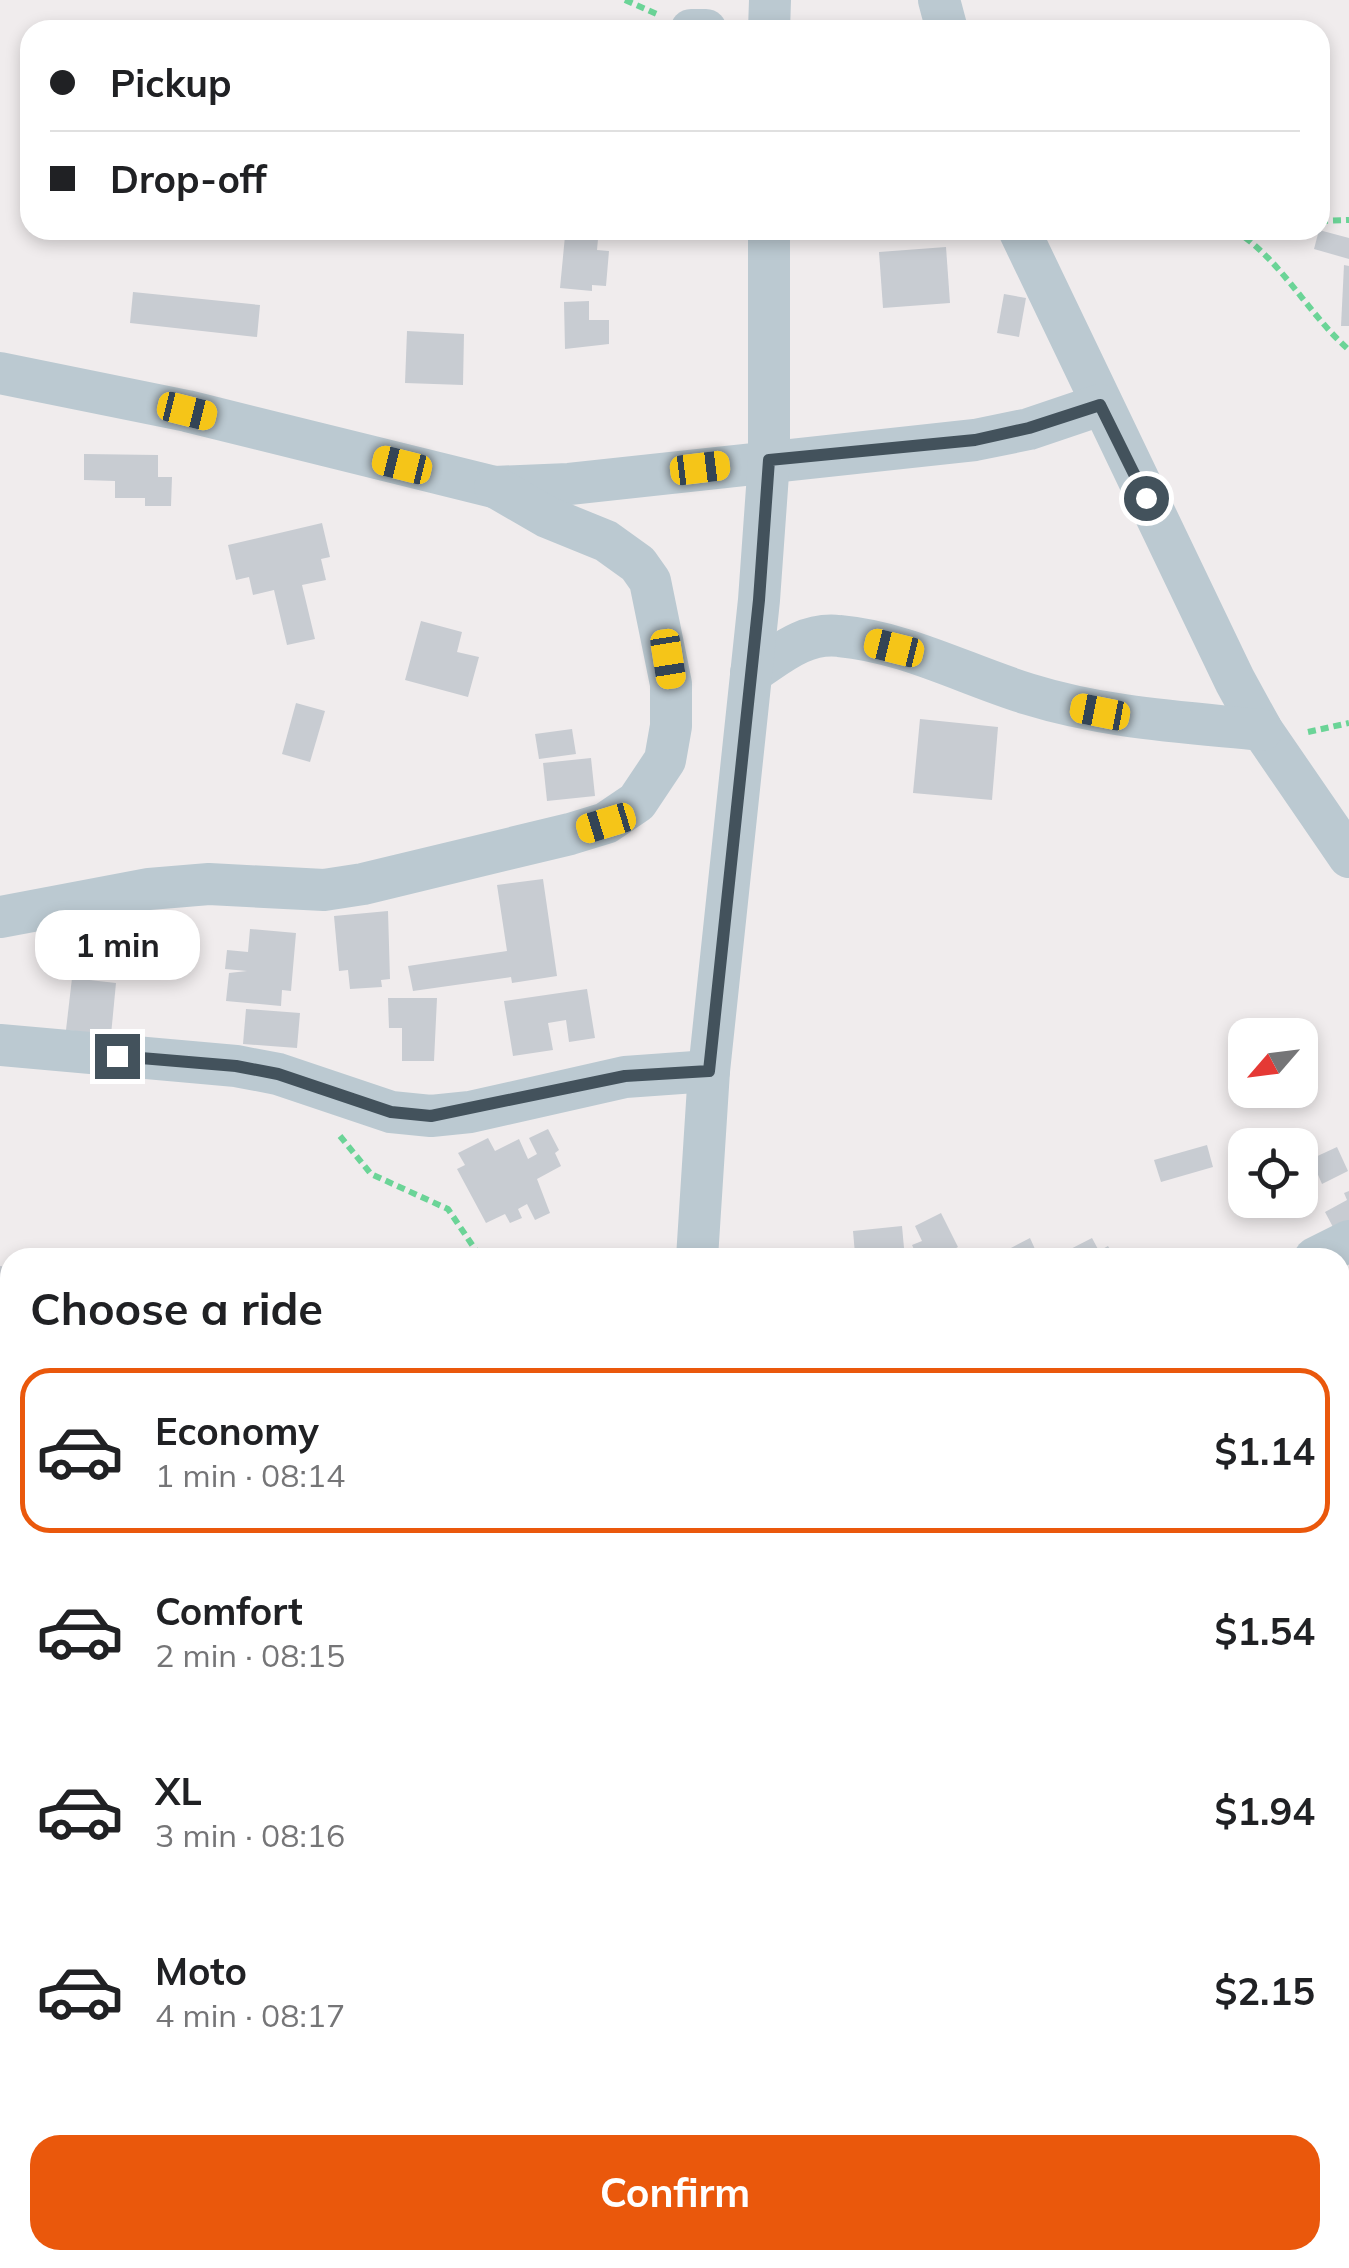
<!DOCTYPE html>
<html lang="en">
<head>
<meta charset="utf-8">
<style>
	body { margin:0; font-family:Mulish,sans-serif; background:#f2f2f2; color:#202124; height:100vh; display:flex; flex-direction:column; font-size:38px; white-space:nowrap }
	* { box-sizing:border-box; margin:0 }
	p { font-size:32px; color:#757577 }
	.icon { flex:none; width:55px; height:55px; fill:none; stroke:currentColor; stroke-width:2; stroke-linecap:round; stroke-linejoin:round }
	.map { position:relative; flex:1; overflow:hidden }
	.side { position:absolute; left:0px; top:1248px; width:1350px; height:1022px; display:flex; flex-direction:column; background:#fff; border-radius:30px 30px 0 0; box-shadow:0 5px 15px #0003 }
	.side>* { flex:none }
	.banner { position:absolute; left:20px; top:20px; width:1310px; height:220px; border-radius:30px; box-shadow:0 5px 15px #0003; display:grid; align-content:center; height:220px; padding:0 30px; background:#fff }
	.needle { width:65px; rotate:242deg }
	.tools { position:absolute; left:1228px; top:1018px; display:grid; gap:20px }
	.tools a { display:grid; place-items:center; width:90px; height:90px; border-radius:20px; background:#fff; box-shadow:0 5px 15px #0003; font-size:50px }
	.end { position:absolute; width:45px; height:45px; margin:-22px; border:12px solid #43525c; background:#fff; box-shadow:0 0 0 5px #fff }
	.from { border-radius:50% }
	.bubble { position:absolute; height:70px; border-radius:30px; background:#fff; box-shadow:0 5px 15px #0003; font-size:32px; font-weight:700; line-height:70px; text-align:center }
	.car { position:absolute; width:30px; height:60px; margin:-30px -15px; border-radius:12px; box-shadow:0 0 8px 2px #0007; background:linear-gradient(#f5c518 24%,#345 0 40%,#f5c518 0 76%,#345 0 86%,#f5c518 0) }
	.banner b { display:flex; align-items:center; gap:35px; height:95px; font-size:38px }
	.banner b+b { border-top:2px solid #e0e0e0 }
	.banner i { width:25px; height:25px; background:#202124 }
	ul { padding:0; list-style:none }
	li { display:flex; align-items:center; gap:30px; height:165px; margin:0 20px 15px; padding:0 10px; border:5px solid transparent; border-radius:30px }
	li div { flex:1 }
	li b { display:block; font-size:38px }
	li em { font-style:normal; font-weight:700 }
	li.active { border-color:#ea580c }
	li>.icon { width:90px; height:90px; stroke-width:1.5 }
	h2 { padding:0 30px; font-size:45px; line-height:120px }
	.action { display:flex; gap:20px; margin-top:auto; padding:20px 30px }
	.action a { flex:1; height:115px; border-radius:30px; background:#ea580c; color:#fff; font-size:40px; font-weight:700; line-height:115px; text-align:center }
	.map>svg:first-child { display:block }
	.building { fill:#c8ccd2 }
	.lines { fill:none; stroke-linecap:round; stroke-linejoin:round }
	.path { stroke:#6bd497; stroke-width:6; stroke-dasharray:8 5; stroke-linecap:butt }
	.minor { stroke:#bbc9d1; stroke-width:42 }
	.route { stroke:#43525c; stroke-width:12 }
</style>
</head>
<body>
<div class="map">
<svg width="1349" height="2268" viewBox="0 0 1349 2268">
	<rect width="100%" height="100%" fill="#f0eced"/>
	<g class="building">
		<path d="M1319,230l30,8v21l-35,-10z"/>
		<path d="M565,236l33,3 -1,11 12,1 -3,35 -14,-1v6l-32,-3z"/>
		<path d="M946,247l4,56 -67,5 -4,-56z"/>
		<path d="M1344,265l5,1v60h-8z"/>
		<path d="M133,292l127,13 -3,32 -127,-14z"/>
		<path d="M1004,294l22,4 -7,39 -22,-4z"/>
		<path d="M589,301v19h20v24l-44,5 -1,-47z"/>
		<path d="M407,331l57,3 -1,51 -58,-2z"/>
		<path d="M84,454l74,1v22h14l-1,29h-26v-8h-30v-17l-31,-1z"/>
		<path d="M322,523l8,34 -9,2 5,21 -24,5 13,54 -28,6 -13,-55 -21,5 -4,-18 -13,3 -8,-35z"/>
		<path d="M421,621l41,11 -5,20 22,5 -11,40 -63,-17z"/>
		<path d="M296,703l29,8 -15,51 -28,-8z"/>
		<path d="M920,719l78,8 -6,73 -79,-7z"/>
		<path d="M572,729l4,25 -37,5 -4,-25z"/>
		<path d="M591,758l4,38 -48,5 -4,-38z"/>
		<path d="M543,879l14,97 -45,7 -1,-6 -98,14 -5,-25 99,-15 -10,-66z"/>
		<path d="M388,911l2,68 -9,1 1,7 -32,2 -2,-19 -9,1 -5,-55z"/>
		<path d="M250,929l46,4 -5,58 -9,-1 -1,16 -55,-5 3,-28 18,-2 -22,-2 2,-19 21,2z"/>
		<path d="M72,978l44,5 -5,52 -45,-5z"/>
		<path d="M587,989l8,49 -26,4 -3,-22 -18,3 5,27 -40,6 -9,-55z"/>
		<path d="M388,998h49l-3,63h-32v-33h-13z"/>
		<path d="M246,1009l54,4 -3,35 -54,-4z"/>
		<path d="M548,1129l11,21 -4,3 6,13 -24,13 13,34 -15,7 -8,-16 -9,5 4,9 -12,5 -5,-9 -19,9 -29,-54 8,-4 -7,-12 30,-15 7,13 24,-12 9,20 9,-5 -8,-16z"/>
		<path d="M1207,1145l6,22 -52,15 -7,-22z"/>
		<path d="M1337,1147l11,24 -26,13 -11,-25z"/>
		<path d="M1349,1191v31l-15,7 -9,-17 22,-12 -3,-7z"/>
		<path d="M941,1213l17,34 -20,11h-20l-6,-13 10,-4 -7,-15z"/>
		<path d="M902,1226l2,22 -49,6 -2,-23z"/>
		<path d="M1030,1238l9,20h-47z"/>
		<path d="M1092,1238l7,13 9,-5 7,12h-62z"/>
		<path d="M0,1266l10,1v43l-10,-1z"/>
		<path d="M148,2260h60l-1,8h-60z"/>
		<rect x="240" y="2260" width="62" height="8"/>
	</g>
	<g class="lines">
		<g class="path">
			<path d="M625,0l32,14"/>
			<path d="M1320,221l29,-1"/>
			<path d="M1234,230c46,28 74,84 115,120"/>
			<path d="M1243,235l17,-5"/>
			<path d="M1308,732l41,-9"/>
			<path d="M340,1136l31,38 77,35 33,49"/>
			<path d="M909,2260l2,8"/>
		</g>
		<g class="minor">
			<path d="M939,0l8,30"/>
			<path d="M691,30h15"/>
			<path d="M769,30l1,-30"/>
			<path d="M1019,230l216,451 27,49 87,127"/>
			<path d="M0,373l187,38 307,76 75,-3 406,-44 54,-11 71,-24"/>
			<path d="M751,673c28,-18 53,-41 88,-37 67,6 127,39 189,58 77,24 155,28 234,36"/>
			<path d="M0,917l149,-28 60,-5 115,6 39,-6 207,-50 36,-11 31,-21 28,-42 6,-34v-42l-21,-103 -12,-17 -32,-23 -59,-24 -52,-30"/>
			<path d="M0,1045l236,21 42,8 113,38 40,4 39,-4 155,-35 84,-6"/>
			<path d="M697,1258l12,-187 50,-471 10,-140v-230"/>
			<path d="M1315,1258l34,-17"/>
			<path d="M1340,1741l9,-6"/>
			<path d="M0,1865l10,-1"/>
			<path d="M0,2139l10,4"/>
			<path d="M621,2260l20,8"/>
		</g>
	</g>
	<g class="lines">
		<path class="route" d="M117,1056l119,10 42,8 113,38 40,4 194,-40 84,-5 50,-471 10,-140 206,-20 54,-12 71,-23 46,93"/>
	</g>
</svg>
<div class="tools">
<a><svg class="needle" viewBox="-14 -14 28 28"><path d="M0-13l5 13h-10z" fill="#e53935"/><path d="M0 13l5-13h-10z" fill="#757577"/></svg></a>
<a><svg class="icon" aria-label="locate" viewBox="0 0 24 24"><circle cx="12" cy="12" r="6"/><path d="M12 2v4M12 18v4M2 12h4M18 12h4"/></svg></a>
</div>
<i class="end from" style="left:1146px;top:498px"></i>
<i class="end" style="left:117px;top:1056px"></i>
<div class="bubble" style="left:35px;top:910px;width:165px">1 min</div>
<i class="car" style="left:187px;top:411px;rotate:104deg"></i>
<i class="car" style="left:402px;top:465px;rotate:284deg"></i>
<i class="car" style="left:700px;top:468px;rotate:83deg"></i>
<i class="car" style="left:894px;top:648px;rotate:284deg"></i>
<i class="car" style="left:668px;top:659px;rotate:171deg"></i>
<i class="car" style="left:1100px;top:712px;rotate:281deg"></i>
<i class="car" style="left:606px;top:823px;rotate:253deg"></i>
<div class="banner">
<b><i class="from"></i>Pickup</b>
<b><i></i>Drop-off</b>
</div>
<section class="side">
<h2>Choose a ride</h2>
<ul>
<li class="active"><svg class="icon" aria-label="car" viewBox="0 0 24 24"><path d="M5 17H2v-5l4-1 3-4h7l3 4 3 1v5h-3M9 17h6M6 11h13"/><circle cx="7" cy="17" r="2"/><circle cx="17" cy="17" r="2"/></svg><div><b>Economy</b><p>1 min · 08:14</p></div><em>$1.14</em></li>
<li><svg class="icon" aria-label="car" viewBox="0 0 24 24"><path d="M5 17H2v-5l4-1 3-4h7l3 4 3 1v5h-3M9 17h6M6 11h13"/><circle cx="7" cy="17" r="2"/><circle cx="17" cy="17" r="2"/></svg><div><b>Comfort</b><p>2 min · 08:15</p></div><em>$1.54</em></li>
<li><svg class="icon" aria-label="car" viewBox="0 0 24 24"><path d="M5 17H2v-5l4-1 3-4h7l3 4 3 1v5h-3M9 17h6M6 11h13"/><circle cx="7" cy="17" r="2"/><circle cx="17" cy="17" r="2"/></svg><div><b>XL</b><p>3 min · 08:16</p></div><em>$1.94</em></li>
<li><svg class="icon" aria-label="car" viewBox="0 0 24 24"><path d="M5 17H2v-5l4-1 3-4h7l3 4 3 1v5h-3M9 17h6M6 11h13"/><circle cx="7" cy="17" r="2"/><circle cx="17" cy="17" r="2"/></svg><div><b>Moto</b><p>4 min · 08:17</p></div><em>$2.15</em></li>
</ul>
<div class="action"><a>Confirm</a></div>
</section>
</div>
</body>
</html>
